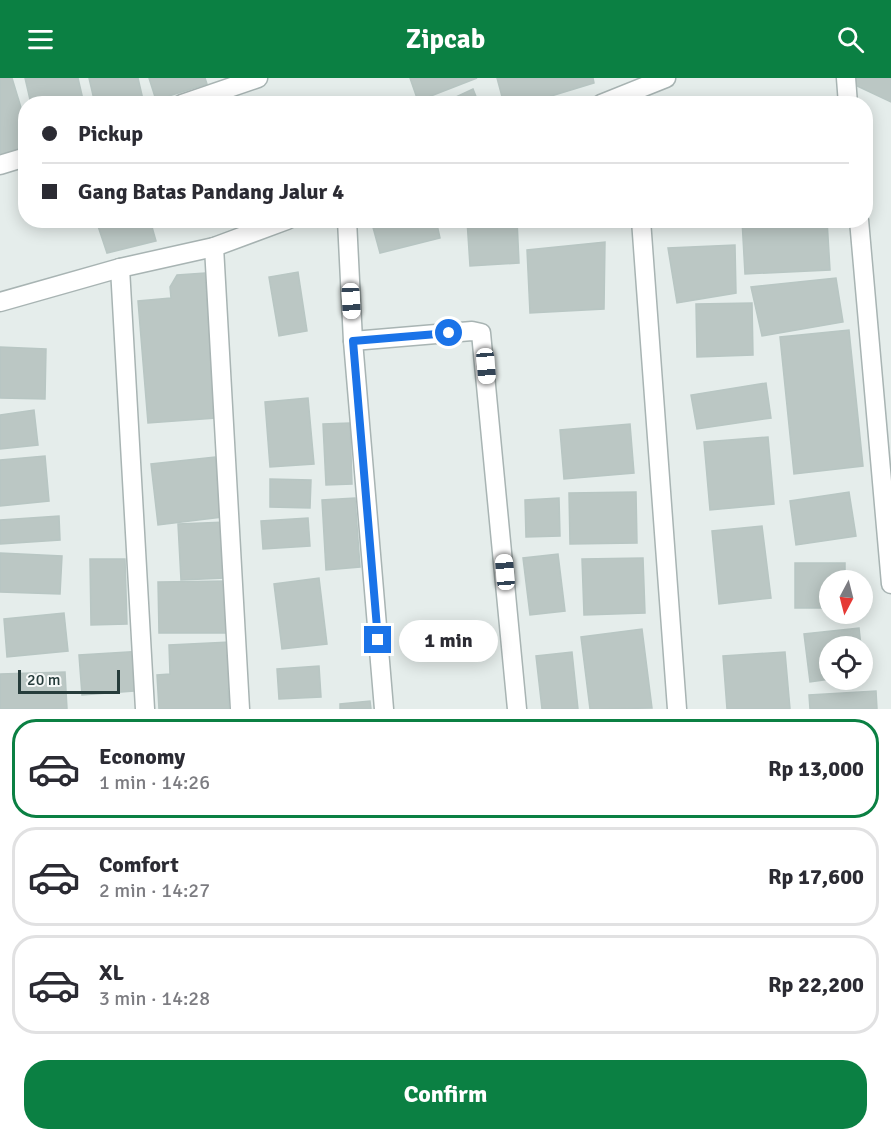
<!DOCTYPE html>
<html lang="en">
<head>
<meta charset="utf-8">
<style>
	body { margin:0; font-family:Signika,sans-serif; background:#f2f2f3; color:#2b2b33; height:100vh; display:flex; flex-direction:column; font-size:22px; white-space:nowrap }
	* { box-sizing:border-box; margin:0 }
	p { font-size:20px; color:#7c7c81 }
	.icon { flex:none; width:33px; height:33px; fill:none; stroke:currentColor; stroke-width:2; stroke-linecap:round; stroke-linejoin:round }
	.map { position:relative; height:631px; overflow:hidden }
	.panel { display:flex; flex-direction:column; background:#fff; flex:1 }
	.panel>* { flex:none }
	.hud { position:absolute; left:18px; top:18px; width:855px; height:132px; border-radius:24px; box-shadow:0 3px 15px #0003; display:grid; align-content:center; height:132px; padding:0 24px; background:#fff }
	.needle { width:39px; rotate:187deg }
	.controls { position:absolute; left:819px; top:492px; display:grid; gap:12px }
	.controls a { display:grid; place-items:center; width:54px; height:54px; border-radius:50%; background:#fff; box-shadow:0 3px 15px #0003; font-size:30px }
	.scale { position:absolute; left:18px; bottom:15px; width:102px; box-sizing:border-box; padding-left:6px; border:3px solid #263c3b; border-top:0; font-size:16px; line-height:21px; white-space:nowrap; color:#263c3b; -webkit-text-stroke:4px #f6f9f8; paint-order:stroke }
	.end { position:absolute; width:27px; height:27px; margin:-14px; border:8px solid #1a73e8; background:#fff; box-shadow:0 0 0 3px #fff }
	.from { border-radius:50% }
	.bubble { position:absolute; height:42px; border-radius:21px; background:#fff; box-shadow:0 3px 15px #0003; font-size:20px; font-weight:700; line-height:42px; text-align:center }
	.car { position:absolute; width:18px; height:36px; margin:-18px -9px; border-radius:8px; box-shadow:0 0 4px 2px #0007; background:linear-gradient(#fff 24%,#345 0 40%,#fff 0 76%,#345 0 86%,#fff 0) }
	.hud b { display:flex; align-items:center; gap:21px; height:57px; font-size:22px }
	.hud b+b { border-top:2px solid #e1e1e2 }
	.hud i { width:15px; height:15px; background:#2b2b33 }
	ul { padding:10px 0 0; list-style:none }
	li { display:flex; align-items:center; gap:18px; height:99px; margin:0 12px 9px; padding:0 12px; border:3px solid #e1e1e2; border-radius:24px }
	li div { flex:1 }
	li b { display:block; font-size:22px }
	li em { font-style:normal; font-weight:700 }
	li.on { border-color:#0b8043 }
	li>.icon { width:54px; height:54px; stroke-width:1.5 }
	.primary-button { display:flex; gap:12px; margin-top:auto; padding:12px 24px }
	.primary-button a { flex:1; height:69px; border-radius:24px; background:#0b8043; color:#fff; font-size:24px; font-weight:700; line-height:69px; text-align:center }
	header { display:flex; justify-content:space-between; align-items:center; height:78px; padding:0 24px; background:#0b8043; color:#fff; font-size:27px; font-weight:700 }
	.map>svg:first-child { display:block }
	.building { fill:#bbc7c4; stroke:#b8c6c3; stroke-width:1.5 }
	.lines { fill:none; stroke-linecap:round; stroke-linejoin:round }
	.minor-casing { stroke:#a8b4b3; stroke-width:21 }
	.minor { stroke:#fff; stroke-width:18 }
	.route { stroke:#1a73e8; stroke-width:8 }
</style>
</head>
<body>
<header><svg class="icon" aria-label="menu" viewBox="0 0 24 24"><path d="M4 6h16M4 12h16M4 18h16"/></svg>Zipcab<svg class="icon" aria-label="search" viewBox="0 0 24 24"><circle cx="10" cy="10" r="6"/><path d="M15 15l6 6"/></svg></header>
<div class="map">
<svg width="891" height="631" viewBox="0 0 891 631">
	<rect width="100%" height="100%" fill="#e5edeb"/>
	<g class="building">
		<path d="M0,0h12l14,46v24l-26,8z"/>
		<path d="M25,0h53l6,26h-53z"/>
		<path d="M89,0h49l6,26h-49z"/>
		<path d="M149,0h56l2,6 -51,16z"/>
		<path d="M410,0h67l-59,23z"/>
		<path d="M497,0h96l1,5 -69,21h-21z"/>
		<path d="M853,0h38v24l-40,-19z"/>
		<path d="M473,11l6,15h-38z"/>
		<path d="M333,20l1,6h-20z"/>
		<path d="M96,142h54l6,21 -49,12z"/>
		<path d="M371,142h65l4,18 -60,15z"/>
		<path d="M467,142h50l2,43 -49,3z"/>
		<path d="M660,142h65v2l-65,1z"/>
		<path d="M742,142h85l3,50 -85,4z"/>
		<path d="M605,164l-1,67 -74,4 -3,-63z"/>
		<path d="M735,167l1,48 -59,10 -9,-55z"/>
		<path d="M298,194l9,59 -28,5 -10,-59z"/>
		<path d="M205,195l11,145 -68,5 -10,-122 33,-3 -1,-11 7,-12z"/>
		<path d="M836,200l7,44 -81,14 -11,-49z"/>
		<path d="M752,225l1,52 -56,2 -1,-53z"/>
		<path d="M849,252l14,136 -69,8 -14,-137z"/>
		<path d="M0,269l46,2 -1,50 -45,-1z"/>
		<path d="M766,305l5,35 -74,11 -6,-34z"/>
		<path d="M308,320l6,66 -44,3 -5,-65z"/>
		<path d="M34,332l4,35 -38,4v-34z"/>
		<path d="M350,345l2,61 -26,1 -3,-61z"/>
		<path d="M630,346l4,49 -70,6 -4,-49z"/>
		<path d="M768,359l6,67 -64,6 -6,-68z"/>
		<path d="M45,378l4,45 -49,5v-46z"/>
		<path d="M215,379l7,60 -64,8 -7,-61z"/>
		<path d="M270,401l41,1 -1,28 -40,-1z"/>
		<path d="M636,414l1,51 -67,1 -1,-51z"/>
		<path d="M849,414l7,44 -60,9 -6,-44z"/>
		<path d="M355,420l5,69 -34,3 -4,-70z"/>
		<path d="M559,420l1,38 -34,1 -1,-37z"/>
		<path d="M59,438l1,24 -60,4v-24z"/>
		<path d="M308,440l2,28 -47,3 -2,-28z"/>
		<path d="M226,444l-1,56 -44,2 -3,-56z"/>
		<path d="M762,448l9,72 -52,6 -7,-73z"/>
		<path d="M0,475l62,3 -2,38 -60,-2z"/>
		<path d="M558,476l7,57 -35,4 -7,-57z"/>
		<path d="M643,480l2,55 -61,2 -2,-56z"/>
		<path d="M90,481h35l2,65 -36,1z"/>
		<path d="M795,485h50v17h-15v28h-35z"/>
		<path d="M319,500l8,66 -45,5 -8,-65z"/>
		<path d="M230,503l1,52h-72l-1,-51z"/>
		<path d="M64,535l4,38 -61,6 -3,-38z"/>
		<path d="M859,550l2,18h-31v33l-20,3 -6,-48z"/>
		<path d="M642,551l10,79 -62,1 -9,-72z"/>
		<path d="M230,564l2,46 -4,1 1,20h-70l-2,-34 13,-1 -1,-29z"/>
		<path d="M144,573l3,39 -65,5 -3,-40z"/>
		<path d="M572,574l6,57h-36l-6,-53z"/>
		<path d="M785,574l5,57h-63l-4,-53z"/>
		<path d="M319,588l2,31 -42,2 -2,-30z"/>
		<path d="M65,594l2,37h-67v-35z"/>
		<path d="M876,613l1,18h-67l-1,-14z"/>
		<path d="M370,623l1,8h-31v-5z"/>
	</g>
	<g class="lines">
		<defs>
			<g id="minor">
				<path d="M846,0l2,26"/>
				<path d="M182,26l76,-26"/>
				<path d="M601,26l65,-26"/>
				<path d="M0,87l26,-8"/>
				<path d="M347,142l6,121 31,368"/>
				<path d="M641,142l36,489"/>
				<path d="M859,142l32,364"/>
				<path d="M214,169l26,462"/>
				<path d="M120,190l25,441"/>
				<path d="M0,224l120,-34 94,-21 73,-27"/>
				<path d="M353,263l119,-10 9,2 36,376"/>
			</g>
		</defs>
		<use href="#minor" class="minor-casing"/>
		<use href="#minor" class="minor"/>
	</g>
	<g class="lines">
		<path class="route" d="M378,562l-25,-299 96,-8"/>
	</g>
</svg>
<div class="controls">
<a><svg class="needle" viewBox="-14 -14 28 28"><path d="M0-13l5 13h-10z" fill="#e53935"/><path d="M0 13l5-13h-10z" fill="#7c7c81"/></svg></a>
<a><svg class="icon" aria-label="locate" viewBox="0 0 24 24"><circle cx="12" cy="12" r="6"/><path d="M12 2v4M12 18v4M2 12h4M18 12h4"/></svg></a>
</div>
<div class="scale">20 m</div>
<i class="end from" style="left:449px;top:255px"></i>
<i class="end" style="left:378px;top:562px"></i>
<div class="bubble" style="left:399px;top:542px;width:99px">1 min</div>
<i class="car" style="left:351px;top:223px;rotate:177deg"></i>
<i class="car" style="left:486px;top:288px;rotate:175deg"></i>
<i class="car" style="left:505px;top:494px;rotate:355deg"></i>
<div class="hud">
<b><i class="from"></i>Pickup</b>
<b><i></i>Gang Batas Pandang Jalur 4</b>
</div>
</div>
<section class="panel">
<ul>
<li class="on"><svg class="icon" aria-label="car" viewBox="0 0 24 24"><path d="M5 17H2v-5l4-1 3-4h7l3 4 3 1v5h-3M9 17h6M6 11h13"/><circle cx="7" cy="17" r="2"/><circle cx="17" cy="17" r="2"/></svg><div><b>Economy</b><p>1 min · 14:26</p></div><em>Rp 13,000</em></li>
<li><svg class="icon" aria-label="car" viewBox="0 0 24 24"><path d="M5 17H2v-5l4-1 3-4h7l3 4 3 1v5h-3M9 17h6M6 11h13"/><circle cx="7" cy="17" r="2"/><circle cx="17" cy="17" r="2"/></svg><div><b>Comfort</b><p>2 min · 14:27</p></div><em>Rp 17,600</em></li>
<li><svg class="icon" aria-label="car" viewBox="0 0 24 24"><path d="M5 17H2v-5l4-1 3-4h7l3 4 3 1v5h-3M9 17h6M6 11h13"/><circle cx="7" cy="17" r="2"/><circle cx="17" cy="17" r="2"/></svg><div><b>XL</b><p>3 min · 14:28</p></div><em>Rp 22,200</em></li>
</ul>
<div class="primary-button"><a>Confirm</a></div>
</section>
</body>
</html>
